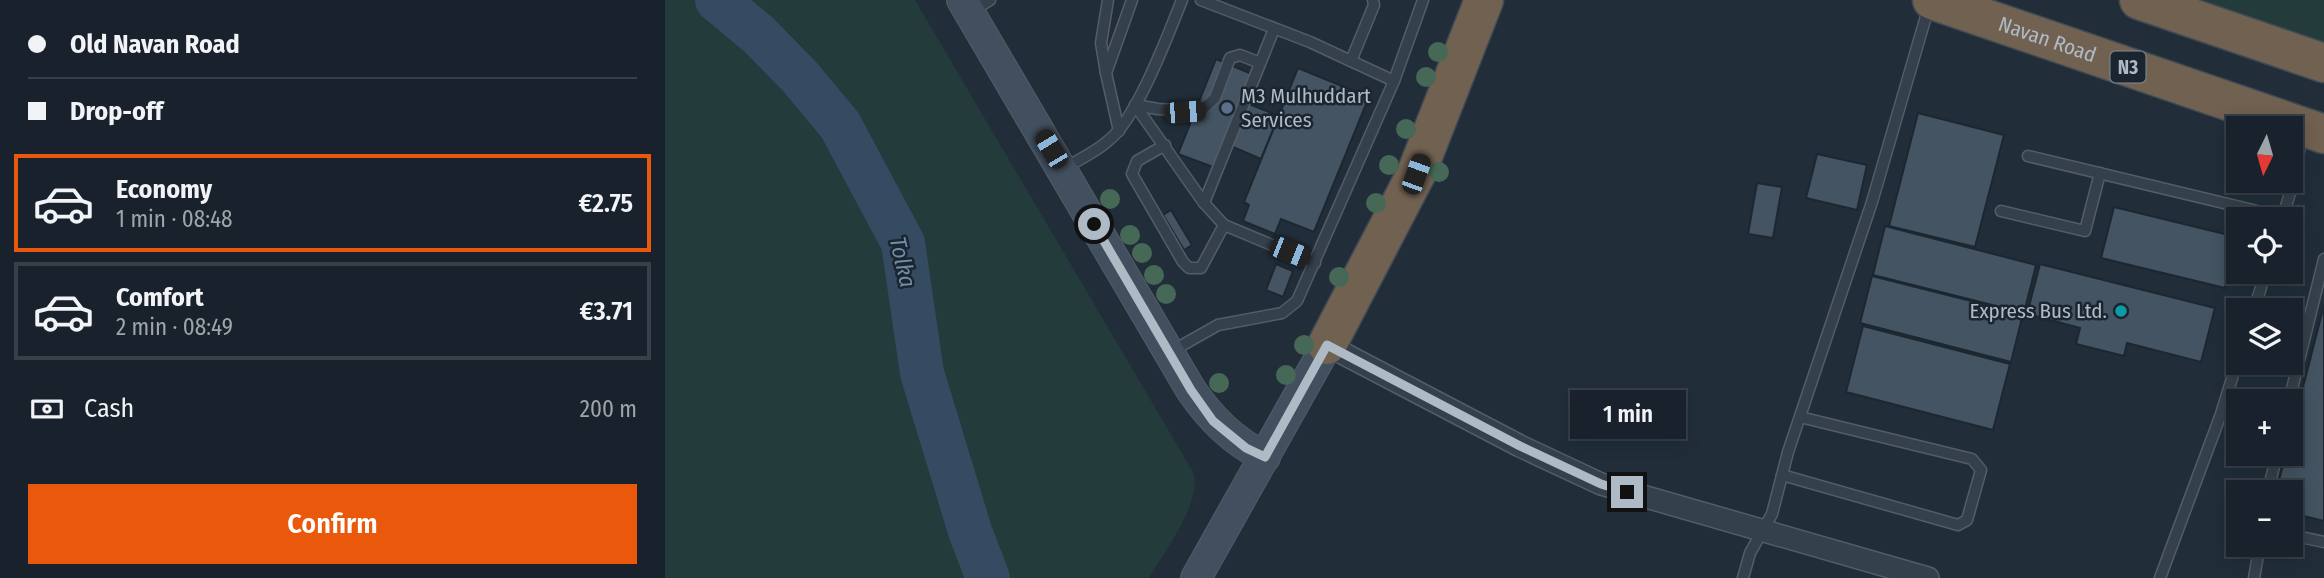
<!DOCTYPE html>
<html lang="en">
<head>
<meta charset="utf-8">
<style>
	body { margin:0; font-family:"Fira Sans Condensed",sans-serif; background:#262f38; color:#f1f3f6; height:100vh; display:flex; flex-direction:column; font-size:26px; white-space:nowrap }
	* { box-sizing:border-box; margin:0 }
	p { font-size:23px; color:#9fa4a9 }
	.icon { flex:none; width:38px; height:38px; fill:none; stroke:currentColor; stroke-width:2; stroke-linecap:round; stroke-linejoin:round }
	.map { position:relative; flex:1; overflow:hidden }
	.details { display:flex; flex-direction:column; background:#19222c; width:665px }
	.details>* { flex:none }
	.banner { display:grid; align-content:center; height:154px; padding:0 28px; background:#19222c }
	.needle { width:46px; rotate:185deg }
	.fabs { position:absolute; left:1561px; top:116px; display:grid; gap:14px }
	.fabs a { display:grid; place-items:center; width:77px; height:77px; border-radius:0px; background:#19222c; box-shadow:0 4px 18px #0003,0 0 0 2px #373f48; font-size:35px }
	.end { position:absolute; width:32px; height:32px; margin:-16px; border:9px solid #afbac7; background:#111; box-shadow:0 0 0 4px #111 }
	.from { border-radius:50% }
	.bubble { position:absolute; height:49px; border-radius:0px; background:#19222c; box-shadow:0 4px 18px #0003,0 0 0 2px #373f48; font-size:23px; font-weight:600; line-height:49px; text-align:center }
	.car { position:absolute; width:21px; height:42px; margin:-21px -10px; border-radius:9px; box-shadow:0 0 5px 2px #0007; background:linear-gradient(#222 24%,#8ab4d8 0 40%,#222 0 76%,#8ab4d8 0 86%,#222 0) }
	.banner b { display:flex; align-items:center; gap:24px; height:66px; font-size:26px }
	.banner b+b { border-top:2px solid #373f48 }
	.banner i { width:18px; height:18px; background:#f1f3f6 }
	ul { padding:0; list-style:none }
	li { display:flex; align-items:center; gap:21px; height:98px; margin:0 14px 10px; padding:0 14px; border:4px solid #373f48; border-radius:0px }
	li div { flex:1 }
	li b { display:block; font-size:26px }
	li em { font-style:normal; font-weight:600 }
	li.selected { border-color:#ea580c }
	li>.icon { width:63px; height:63px; stroke-width:1.5 }
	.pay { display:flex; align-items:center; gap:18px; height:77px; padding:0 28px; font-size:26px }
	.pay p { margin-inline-start:auto }
	.cta { display:flex; gap:14px; margin-top:auto; padding:14px 28px }
	.cta a { flex:1; height:80px; border-radius:0px; background:#ea580c; color:#fff; font-size:28px; font-weight:600; line-height:80px; text-align:center }
	main { display:flex; flex:1; min-height:0 }
	.map>svg:first-child { display:block }
	.green { fill:#233b3b }
	.lines { fill:none; stroke-linecap:round; stroke-linejoin:round }
	.river { stroke:#344b62; stroke-width:44 }
	.building { fill:#445462; stroke:#1c2731; stroke-width:2 }
	.lane-casing { stroke:#525d68; stroke-width:13 }
	.street-casing { stroke:#525d68; stroke-width:24 }
	.secondary-casing { stroke:#525d68; stroke-width:32 }
	.highway-casing { stroke:#3f4a55; stroke-width:41 }
	.lane { stroke:#34404b; stroke-width:10 }
	.street { stroke:#34404b; stroke-width:21 }
	.secondary { stroke:#424f5e; stroke-width:30 }
	.highway { stroke:#716151; stroke-width:38 }
	.tree { fill:#466856 }
	.route { stroke:#afbac7; stroke-width:9 }
	.service-dot { fill:#5c6f8a; stroke:#1a252f; stroke-width:2.5 }
	.culture-dot { fill:#0f9aa8; stroke:#1a252f; stroke-width:2.5 }
	.labels { text-anchor:middle; dominant-baseline:central; stroke-width:5; stroke-linejoin:round; paint-order:stroke }
	.shield { fill:#1a252f; stroke:#828d99; stroke-width:2 }
	.shield-label { font-size:19px; font-weight:bold; fill:#afbac7 }
	.street-label { font-size:21px; fill:#afbac7; stroke:#1a252f }
	.poi-label { font-size:21px; fill:#afbac7; stroke:#1a252f; text-anchor:start }
	.water-label { font-size:23px; font-style:italic; fill:#6f8eab; stroke:#1a252f }
</style>
</head>
<body>
<main>
<section class="details">
<div class="banner">
<b><i class="from"></i>Old Navan Road</b>
<b><i></i>Drop-off</b>
</div>
<ul>
<li class="selected"><svg class="icon" aria-label="car" viewBox="0 0 24 24"><path d="M5 17H2v-5l4-1 3-4h7l3 4 3 1v5h-3M9 17h6M6 11h13"/><circle cx="7" cy="17" r="2"/><circle cx="17" cy="17" r="2"/></svg><div><b>Economy</b><p>1 min · 08:48</p></div><em>€2.75</em></li>
<li><svg class="icon" aria-label="car" viewBox="0 0 24 24"><path d="M5 17H2v-5l4-1 3-4h7l3 4 3 1v5h-3M9 17h6M6 11h13"/><circle cx="7" cy="17" r="2"/><circle cx="17" cy="17" r="2"/></svg><div><b>Comfort</b><p>2 min · 08:49</p></div><em>€3.71</em></li>
</ul>
<div class="pay"><svg class="icon" aria-label="cash" viewBox="0 0 24 24"><path d="M3 7h18v10H3z"/><circle cx="12" cy="12" r="2"/></svg>Cash<p>200 m</p></div>
<div class="cta"><a>Confirm</a></div>
</section>
<div class="map">
<svg width="1659" height="578" viewBox="0 0 1659 578">
	<rect width="100%" height="100%" fill="#212e3a"/>
	<g class="green">
		<path d="M0,0h250l278,472c10,30 -29,80 -44,106h-484z"/>
		<path d="M1520,0h139v42z"/>
	</g>
	<g class="lines">
		<path class="river" d="M52,0l42,35 41,42 40,48 63,118 19,130 48,158 18,47"/>
	</g>
	<g class="building">
		<path d="M551,59l36,15 -11,27 38,15 -18,43 -37,-16 -11,24 -35,-13z"/>
		<path d="M633,68l71,29 -55,135 -33,-13 -6,15 -32,-13 6,-16 -5,-3z"/>
		<path d="M1253,113l86,22 -29,112 -86,-21z"/>
		<path d="M1152,154l50,11 -10,45 -51,-12z"/>
		<path d="M1092,183l25,4 -9,51 -25,-4z"/>
		<path d="M1449,207l123,30 -12,51 -124,-30z"/>
		<path d="M506,210l21,35 -8,5 -21,-35z"/>
		<path d="M1220,226l151,39 -12,48 -151,-38z"/>
		<path d="M611,264l17,7 -10,26 -17,-7z"/>
		<path d="M1375,264l175,44 -14,54 -74,-19 -3,13 -48,-12 4,-16 -53,-14z"/>
		<path d="M1207,276l151,38 -12,48 -151,-39z"/>
		<path d="M1659,305v216l-33,-8v-21h-15l10,-39h5v-19z"/>
		<path d="M1198,326l147,38 -17,66 -147,-38z"/>
	</g>
	<g class="lines">
		<defs>
			<g id="lane">
				<path d="M307,11l18,-11"/>
				<path d="M686,61l23,-56 -1,-5"/>
				<path d="M441,73l-5,-30 7,-43"/>
				<path d="M729,81l29,-81"/>
				<path d="M470,105l69,98 20,22 91,38"/>
				<path d="M470,105l23,4 43,2 14,-13 15,-40 10,-3 20,8"/>
				<path d="M454,131l-13,-58 26,-73"/>
				<path d="M500,145l-28,16 -5,13 51,88 6,6h12l23,-43"/>
				<path d="M1363,156l254,61"/>
				<path d="M398,169c15,-9 33,-17 46,-29 28,-22 59,-105 73,-140"/>
				<path d="M539,203l70,-174"/>
				<path d="M1336,211l84,20 15,-58"/>
				<path d="M1617,219l13,-42 7,-44"/>
				<path d="M1589,310l12,-39"/>
				<path d="M507,351l46,-26 64,-12 15,-12 97,-220 -84,-39 -109,-42"/>
				<path d="M1624,401l35,-142"/>
				<path d="M1117,475l176,50 9,-5 14,-50 -9,-11 -172,-42"/>
				<path d="M1603,492l9,-39"/>
				<path d="M1626,535l33,7"/>
				<path d="M1078,578l7,-25 22,-39 16,-62 84,-250 57,-196"/>
				<path d="M1495,578l61,-164 17,-55"/>
				<path d="M1589,578l6,-34"/>
			</g>
			<path id="street" d="M662,345l193,101 81,38 327,94"/>
			<g id="secondary">
				<path d="M297,0l229,390c20,29 42,51 74,67"/>
				<path d="M531,578l131,-233"/>
			</g>
			<g id="highway">
				<path id="s1" d="M1267,0l392,134"/>
				<path d="M1474,0l185,63"/>
				<path d="M662,345l89,-171 68,-174"/>
			</g>
		</defs>
		<use href="#lane" class="lane-casing"/>
		<use href="#street" class="street-casing"/>
		<use href="#secondary" class="secondary-casing"/>
		<use href="#highway" class="highway-casing"/>
		<use href="#lane" class="lane"/>
		<use href="#street" class="street"/>
		<use href="#secondary" class="secondary"/>
		<use href="#highway" class="highway"/>
	</g>
	<g class="tree">
		<circle cx="773" cy="52" r="10"/>
		<circle cx="761" cy="77" r="10"/>
		<circle cx="741" cy="129" r="10"/>
		<circle cx="724" cy="165" r="10"/>
		<circle cx="774" cy="172" r="10"/>
		<circle cx="445" cy="199" r="10"/>
		<circle cx="711" cy="203" r="10"/>
		<circle cx="465" cy="235" r="10"/>
		<circle cx="477" cy="253" r="10"/>
		<circle cx="489" cy="275" r="10"/>
		<circle cx="674" cy="277" r="10"/>
		<circle cx="501" cy="294" r="10"/>
		<circle cx="639" cy="345" r="10"/>
		<circle cx="621" cy="375" r="10"/>
		<circle cx="554" cy="383" r="10"/>
	</g>
	<g class="lines">
		<path class="route" d="M429,224l97,166 22,31 33,27 19,9 62,-112 193,101 81,38 26,8"/>
	</g>
	<circle class="service-dot" cx="562" cy="108" r="7"/>
	<circle class="culture-dot" cx="1456" cy="311" r="7"/>
	<g class="labels">
		<rect class="shield" x="1445.5" y="51.5" width="35" height="31" rx="5"/>
		<g class="shield-label">
			<text x="1463" y="67">N3</text>
		</g>
		<g class="street-label">
			<text stroke="none"><textPath href="#s1" startOffset="122">Navan Road</textPath></text>
		</g>
		<g class="poi-label">
			<text x="576" y="96">M3 Mulhuddart<tspan x="576" dy="24">Services</tspan></text>
			<text x="1442" y="311" text-anchor="end">Express Bus Ltd.</text>
		</g>
		<g class="water-label">
			<text transform="translate(238 262) rotate(77)">Tolka</text>
		</g>
	</g>
</svg>
<div class="fabs">
<a><svg class="needle" viewBox="-14 -14 28 28"><path d="M0-13l5 13h-10z" fill="#e53935"/><path d="M0 13l5-13h-10z" fill="#9fa4a9"/></svg></a>
<a><svg class="icon" aria-label="locate" viewBox="0 0 24 24"><circle cx="12" cy="12" r="6"/><path d="M12 2v4M12 18v4M2 12h4M18 12h4"/></svg></a>
<a><svg class="icon" aria-label="layers" viewBox="0 0 24 24"><path d="M12 4l9 5-9 5-9-5zM3 14l9 5 9-5"/></svg></a>
<a>+</a>
<a>−</a>
</div>
<i class="end from" style="left:429px;top:224px"></i>
<i class="end" style="left:962px;top:492px"></i>
<div class="bubble" style="left:905px;top:390px;width:116px">1 min</div>
<i class="car" style="left:520px;top:112px;rotate:86deg"></i>
<i class="car" style="left:386px;top:149px;rotate:329deg"></i>
<i class="car" style="left:751px;top:174px;rotate:20deg"></i>
<i class="car" style="left:625px;top:252px;rotate:112deg"></i>
</div>
</main>
</body>
</html>
